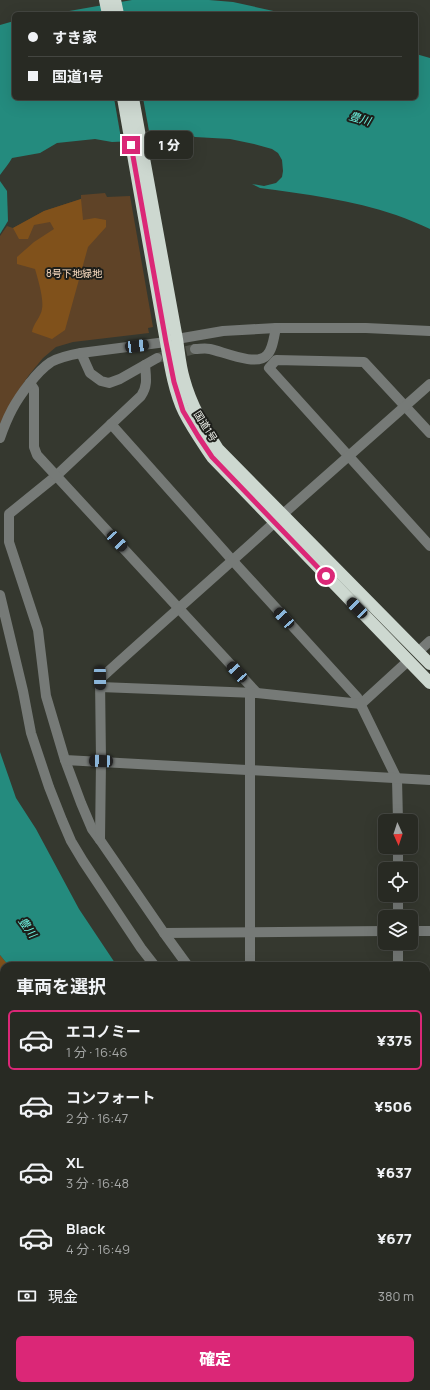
<!DOCTYPE html>
<html lang="ja">
<head>
<meta charset="utf-8">
<style>
	body { margin:0; font-family:Manrope,"Noto Sans JP",sans-serif; background:#30322b; color:#f1f3f6; height:100vh; display:flex; flex-direction:column; font-size:15px; white-space:nowrap }
	* { box-sizing:border-box; margin:0 }
	p { font-size:13px; color:#a5a7a6 }
	.icon { flex:none; width:22px; height:22px; fill:none; stroke:currentColor; stroke-width:2; stroke-linecap:round; stroke-linejoin:round }
	.map { position:relative; flex:1; overflow:hidden }
	.panel { position:absolute; left:0px; top:962px; width:430px; height:428px; display:flex; flex-direction:column; background:#282a23; border-radius:12px 12px 0 0; box-shadow:0 4px 16px #0002,0 0 0 1px #444641 }
	.panel>* { flex:none }
	.guide { position:absolute; left:12px; top:12px; width:406px; height:88px; border-radius:6px; box-shadow:0 4px 16px #0002,0 0 0 1px #444641; display:grid; align-content:center; height:88px; padding:0 16px; background:#282a23 }
	.needle { width:26px; rotate:177deg }
	.buttons { position:absolute; left:378px; top:814px; display:grid; gap:8px }
	.buttons a { display:grid; place-items:center; width:40px; height:40px; border-radius:6px; background:#282a23; box-shadow:0 4px 16px #0002,0 0 0 1px #444641; font-size:20px }
	.end { position:absolute; width:18px; height:18px; margin:-9px; border:5px solid #db2777; background:#fff; box-shadow:0 0 0 2px #fff }
	.from { border-radius:50% }
	.bubble { position:absolute; height:28px; border-radius:6px; background:#282a23; box-shadow:0 4px 16px #0002,0 0 0 1px #444641; font-size:13px; font-weight:800; line-height:28px; text-align:center }
	.car { position:absolute; width:12px; height:24px; margin:-12px -6px; border-radius:5px; box-shadow:0 0 3px 1px #0007; background:linear-gradient(#222 24%,#8ab4d8 0 40%,#222 0 76%,#8ab4d8 0 86%,#222 0) }
	.guide b { display:flex; align-items:center; gap:14px; height:38px; font-size:15px }
	.guide b+b { border-top:1px solid #444641 }
	.guide i { width:10px; height:10px; background:#f1f3f6 }
	ul { padding:0; list-style:none }
	li { display:flex; align-items:center; gap:12px; height:60px; margin:0 8px 6px; padding:0 8px; border:2px solid transparent; border-radius:6px }
	li div { flex:1 }
	li b { display:block; font-size:15px }
	li em { font-style:normal; font-weight:800 }
	li.current { border-color:#db2777 }
	li>.icon { width:36px; height:36px; stroke-width:1.5 }
	h2 { padding:0 16px; font-size:18px; line-height:48px }
	.pay { display:flex; align-items:center; gap:10px; height:44px; padding:0 16px; font-size:15px }
	.pay p { margin-inline-start:auto }
	.button { display:flex; gap:8px; margin-top:auto; padding:8px 16px }
	.button a { flex:1; height:46px; border-radius:6px; background:#db2777; color:#fff; font-size:16px; font-weight:800; line-height:46px; text-align:center }
	.map>svg:first-child { display:block }
	.green { fill:#5f4327 }
	.forest { fill:#80511b }
	.water { fill:#248b7e }
	.pier { fill:#35382f }
	.lines { fill:none; stroke-linecap:round; stroke-linejoin:round }
	.minor-tunnel { stroke:#51544c; stroke-width:10; stroke-dasharray:10 5; stroke-linecap:butt }
	.minor { stroke:#767a77; stroke-width:10 }
	.highway { stroke:#cdd8d0; stroke-width:12 }
	.route { stroke:#db2777; stroke-width:5 }
	.labels { text-anchor:middle; dominant-baseline:central; stroke-width:4; stroke-linejoin:round; paint-order:stroke }
	.park-label { font-size:10px; fill:#f9dbc0; stroke:#1d1e1a }
	.street-label { font-size:10px; fill:#f2f4ee; stroke:#1d1e1a }
	.water-label { font-size:11px; font-style:italic; fill:#6ef6e3; stroke:#1d1e1a }
</style>
</head>
<body>
<div class="map">
<svg width="430" height="1390" viewBox="0 0 430 1390">
	<rect width="100%" height="100%" fill="#35382f"/>
	<path class="green" d="M105,193l2,4 23,-1 23,131 -5,1 1,5 -76,9 -17,5 -13,11 -14,17 -16,24 -13,25v-188l7,-10 6,2 31,-17 37,-12v-4z"/>
	<g class="forest">
		<path d="M81,199l2,21 12,-2 11,2v7l-18,20 -23,83 -13,9 -20,-7c1,-8 9,-15 10,-23 2,-10 -4,-30 -7,-40l-18,-5v-7l17,-15 20,-13 -4,-7 -16,3 -6,14h-9l-6,-11 31,-17z"/>
		<path d="M0,955l9,11h-5v357l-4,5z"/>
	</g>
	<g class="water">
		<path d="M132,0h77l24,2 54,12h-235z"/>
		<path d="M14,21v77h402v-44l14,4v171c-11,-5 -22,-10 -34,-14 -44,-15 -90,-21 -136,-27l-8,-4 12,2 12,-3 6,-6 1,-6 -1,-11 -4,-7 -6,-4 -18,-5 -24,-5 -35,-2 -6,-3 -7,4 -24,2 -46,2 -17,-3 -38,4 -17,10 -28,5c-3,6 -8,11 -12,17v-150z"/>
		<path d="M0,181l7,10 1,30 -8,13z"/>
		<path d="M0,752l16,46 20,31 43,80 38,57h-108l-9,-11z"/>
		<path d="M4,1323v63h75l-5,4h-74v-62z"/>
	</g>
	<path class="pier" d="M114,98h29l8,44 -29,2z"/>
	<g class="lines">
		<path class="minor-tunnel" d="M157,358l38,-9"/>
		<g class="minor">
			<path d="M177,339l46,-8 53,-3h90l64,3"/>
			<path d="M195,349c5,0 10,-1 15,0 14,3 47,18 57,6 6,-6 7,-19 9,-27"/>
			<path d="M81,353l9,20 11,8 8,2 11,-4 37,-21"/>
			<path d="M145,365c1,12 3,21 -4,31l-85,80 -47,38v28l29,88 8,66 19,64 16,43 11,26 8,11 64,93 24,33"/>
			<path d="M30,383l4,6v58l3,8 220,238"/>
			<path d="M111,424l122,137 124,136 40,82 1,42"/>
			<path d="M430,433l-66,-71 -88,-2 -7,8 161,178"/>
			<path d="M0,438c8,-23 15,-36 29,-54 7,-9 13,-16 22,-22 9,-5 19,-7 30,-9l85,-11"/>
			<path d="M282,515l148,-131"/>
			<path d="M0,595l23,96 8,42 18,54 13,33 9,21 12,20 58,87 14,18"/>
			<path d="M418,652l12,-11"/>
			<path d="M100,687l157,6 104,11 47,-43"/>
			<path d="M250,693v273"/>
			<path d="M65,760l365,20"/>
			<path d="M100,840l1,-79 -1,-82c58,-53 117,-104 175,-157"/>
			<path d="M398,847v22"/>
			<path d="M398,895v22"/>
			<path d="M411,931h19"/>
			<path d="M164,933l221,-2"/>
			<path d="M398,943v23"/>
			<path d="M426,1090l4,1"/>
			<path d="M426,1299l4,-5"/>
			<path d="M426,1336l4,3"/>
			<path d="M222,1386l5,4"/>
			<path d="M132,1390l5,-4"/>
			<path d="M176,1390l4,-4"/>
			<path d="M358,1390l3,-4"/>
		</g>
		<g class="highway">
			<path d="M105,0l3,14"/>
			<path d="M115,0l3,14"/>
			<path d="M123,98l43,244c4,23 8,49 18,70 8,16 18,30 28,45l218,226"/>
			<path d="M133,98l44,241c2,13 3,27 7,40 7,26 20,48 34,70l212,215"/>
		</g>
	</g>
	<g class="lines">
		<path class="route" d="M131,145l35,197 8,40 9,29 15,25 14,21 114,119"/>
	</g>
	<g class="labels">
		<g class="park-label">
			<text x="74" y="273">8号下地緑地</text>
		</g>
		<g class="street-label">
			<text transform="translate(206 426) rotate(58)">国道1号</text>
		</g>
		<g class="water-label">
			<text transform="translate(360 118) rotate(16)">豊川</text>
			<text transform="translate(28 927) rotate(54)">豊川</text>
		</g>
	</g>
</svg>
<div class="buttons">
<a><svg class="needle" viewBox="-14 -14 28 28"><path d="M0-13l5 13h-10z" fill="#e53935"/><path d="M0 13l5-13h-10z" fill="#a5a7a6"/></svg></a>
<a><svg class="icon" aria-label="locate" viewBox="0 0 24 24"><circle cx="12" cy="12" r="6"/><path d="M12 2v4M12 18v4M2 12h4M18 12h4"/></svg></a>
<a><svg class="icon" aria-label="layers" viewBox="0 0 24 24"><path d="M12 4l9 5-9 5-9-5zM3 14l9 5 9-5"/></svg></a>
</div>
<i class="end from" style="left:326px;top:576px"></i>
<i class="end" style="left:131px;top:145px"></i>
<div class="bubble" style="left:145px;top:131px;width:48px">1 分</div>
<i class="car" style="left:137px;top:346px;rotate:83deg"></i>
<i class="car" style="left:117px;top:541px;rotate:137deg"></i>
<i class="car" style="left:357px;top:608px;rotate:316deg"></i>
<i class="car" style="left:284px;top:618px;rotate:318deg"></i>
<i class="car" style="left:237px;top:672px;rotate:318deg"></i>
<i class="car" style="left:100px;top:678px;rotate:179deg"></i>
<i class="car" style="left:101px;top:761px;rotate:272deg"></i>
<div class="guide">
<b><i class="from"></i>すき家</b>
<b><i></i>国道1号</b>
</div>
<section class="panel">
<h2>車両を選択</h2>
<ul>
<li class="current"><svg class="icon" aria-label="car" viewBox="0 0 24 24"><path d="M5 17H2v-5l4-1 3-4h7l3 4 3 1v5h-3M9 17h6M6 11h13"/><circle cx="7" cy="17" r="2"/><circle cx="17" cy="17" r="2"/></svg><div><b>エコノミー</b><p>1 分 · 16:46</p></div><em>¥375</em></li>
<li><svg class="icon" aria-label="car" viewBox="0 0 24 24"><path d="M5 17H2v-5l4-1 3-4h7l3 4 3 1v5h-3M9 17h6M6 11h13"/><circle cx="7" cy="17" r="2"/><circle cx="17" cy="17" r="2"/></svg><div><b>コンフォート</b><p>2 分 · 16:47</p></div><em>¥506</em></li>
<li><svg class="icon" aria-label="car" viewBox="0 0 24 24"><path d="M5 17H2v-5l4-1 3-4h7l3 4 3 1v5h-3M9 17h6M6 11h13"/><circle cx="7" cy="17" r="2"/><circle cx="17" cy="17" r="2"/></svg><div><b>XL</b><p>3 分 · 16:48</p></div><em>¥637</em></li>
<li><svg class="icon" aria-label="car" viewBox="0 0 24 24"><path d="M5 17H2v-5l4-1 3-4h7l3 4 3 1v5h-3M9 17h6M6 11h13"/><circle cx="7" cy="17" r="2"/><circle cx="17" cy="17" r="2"/></svg><div><b>Black</b><p>4 分 · 16:49</p></div><em>¥677</em></li>
</ul>
<div class="pay"><svg class="icon" aria-label="cash" viewBox="0 0 24 24"><path d="M3 7h18v10H3z"/><circle cx="12" cy="12" r="2"/></svg>現金<p>380 m</p></div>
<div class="button"><a>確定</a></div>
</section>
</div>
</body>
</html>
